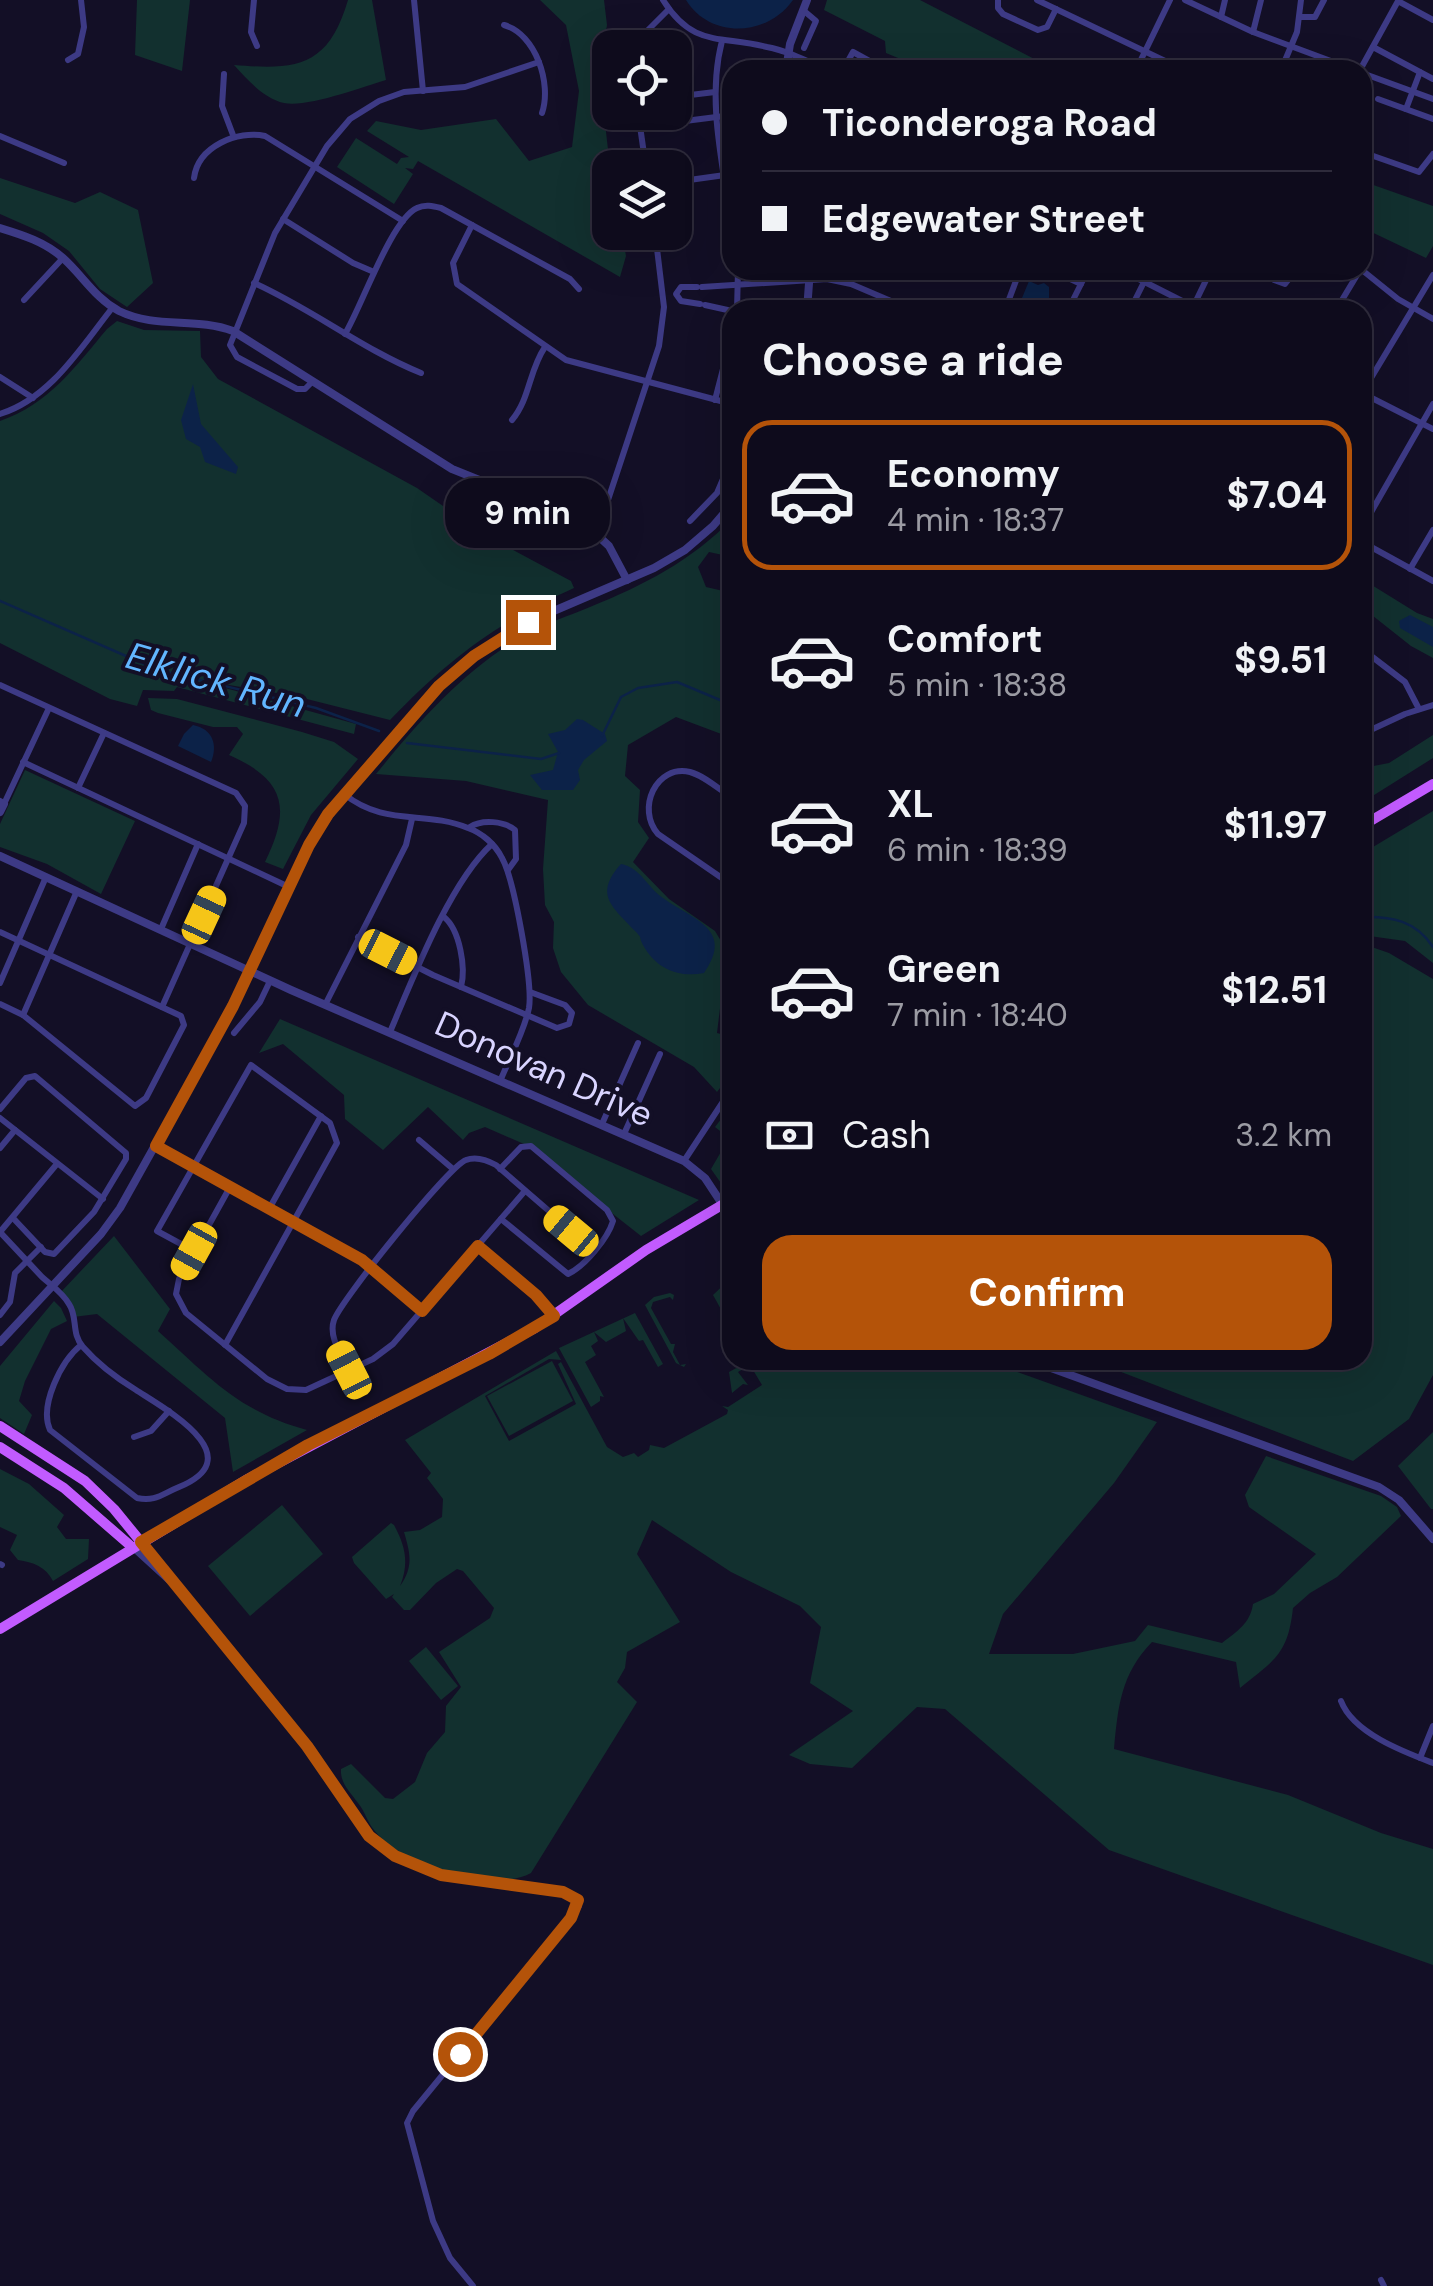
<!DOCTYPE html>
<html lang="en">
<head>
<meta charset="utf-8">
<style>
	body { margin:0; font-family:"DM Sans",sans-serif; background:#171425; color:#f1f3f6; height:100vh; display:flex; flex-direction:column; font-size:38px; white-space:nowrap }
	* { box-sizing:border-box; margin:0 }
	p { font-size:32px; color:#9b9ba3 }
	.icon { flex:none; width:55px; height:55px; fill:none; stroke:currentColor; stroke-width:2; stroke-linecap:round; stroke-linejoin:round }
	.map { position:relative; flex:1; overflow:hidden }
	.drawer { position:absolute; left:722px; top:300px; width:650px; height:1070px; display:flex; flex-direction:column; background:#0e0b1c; border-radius:30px; box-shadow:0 10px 40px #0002,0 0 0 2px #2e2b3b }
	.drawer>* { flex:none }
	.banner { position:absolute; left:722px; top:60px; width:650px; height:220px; border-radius:30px; box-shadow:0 10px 40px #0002,0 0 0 2px #2e2b3b; display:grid; align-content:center; height:220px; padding:0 40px; background:#0e0b1c }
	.controls { position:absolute; left:592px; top:30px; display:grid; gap:20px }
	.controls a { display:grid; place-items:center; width:100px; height:100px; border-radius:20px; background:#0e0b1c; box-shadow:0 10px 40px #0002,0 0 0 2px #2e2b3b; font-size:50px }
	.end { position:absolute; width:45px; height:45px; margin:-22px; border:12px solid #b45309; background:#fff; box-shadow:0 0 0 5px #fff }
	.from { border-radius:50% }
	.bubble { position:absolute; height:70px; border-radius:30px; background:#0e0b1c; box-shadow:0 10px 40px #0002,0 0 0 2px #2e2b3b; font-size:32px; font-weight:700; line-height:70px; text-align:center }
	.car { position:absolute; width:30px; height:60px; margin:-30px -15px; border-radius:12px; box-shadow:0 0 8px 2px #0007; background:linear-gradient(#f5c518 24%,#345 0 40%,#f5c518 0 76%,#345 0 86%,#f5c518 0) }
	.banner b { display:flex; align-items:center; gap:35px; height:95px; font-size:38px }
	.banner b+b { border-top:2px solid #2e2b3b }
	.banner i { width:25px; height:25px; background:#f1f3f6 }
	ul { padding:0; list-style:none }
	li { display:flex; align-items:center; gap:30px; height:150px; margin:0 20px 15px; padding:0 20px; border:5px solid transparent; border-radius:30px }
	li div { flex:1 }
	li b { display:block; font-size:38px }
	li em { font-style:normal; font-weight:700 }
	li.active { border-color:#b45309 }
	li>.icon { width:90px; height:90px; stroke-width:1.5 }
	h2 { padding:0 40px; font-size:45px; line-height:120px }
	.pay { display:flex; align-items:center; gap:25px; height:110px; padding:0 40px; font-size:38px }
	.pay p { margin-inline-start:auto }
	.cta { display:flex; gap:20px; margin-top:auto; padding:20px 40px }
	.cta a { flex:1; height:115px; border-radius:30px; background:#b45309; color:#fff; font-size:40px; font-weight:700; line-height:115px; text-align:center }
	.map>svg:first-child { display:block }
	.green { fill:#12302f }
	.water { fill:#0c2248 }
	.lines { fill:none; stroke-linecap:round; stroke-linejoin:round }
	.stream { stroke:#0c2248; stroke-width:2.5 }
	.minor { stroke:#3d3a85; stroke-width:6 }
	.tertiary { stroke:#3d3a85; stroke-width:8 }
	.primary { stroke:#c25bff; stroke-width:10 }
	.route { stroke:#b45309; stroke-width:12 }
	.labels { text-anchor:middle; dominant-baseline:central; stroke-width:8; stroke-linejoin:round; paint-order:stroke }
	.street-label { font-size:35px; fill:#d9d4ff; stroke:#130f26 }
	.water-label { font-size:38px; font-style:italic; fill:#62b6ff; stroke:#130f26 }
</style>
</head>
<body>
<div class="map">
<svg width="1433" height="2286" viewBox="0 0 1433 2286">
	<rect width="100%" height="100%" fill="#130f26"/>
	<g class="green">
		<path d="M137,0h53l-8,71 -47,-16z"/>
		<path d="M348,0h24l14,80c-23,7 -80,28 -102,23 -21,-5 -36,-23 -50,-38 62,5 94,3 114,-65z"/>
		<path d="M540,0h64l3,25 -8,45 11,97v65l12,1 4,23 -6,21 -202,-116 -5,8 -8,-1 8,6 -19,30 -57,-37 19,-29 41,26 4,-6 8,-1 -42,-26 9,-10 45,9 75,-11 33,42 43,-14 7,-56 -13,-66z"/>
		<path d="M827,0h93l124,64 18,6h-135l-41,-17 -1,-12 -61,-31z"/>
		<path d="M0,178l75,25 25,-11 38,18 15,73 -26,24 -27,-18 -31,-38 -26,-18 -43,-19z"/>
		<path d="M1362,181l71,25v40l-7,12 -63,-30z"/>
		<path d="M117,321l27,9 56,1 1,26 17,22 199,109 68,47 86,46 3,7c-78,35 -125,71 -184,132l-95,-24 -102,-17 163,45 -2,10 -177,-47 -3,4 -31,-1 -6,16 -27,-7 -110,-56v-222c49,-17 75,-54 107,-92z"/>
		<path d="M732,519v38l-23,-5 -11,15 8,20 26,6v145l-56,-21 -48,28 -3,31 15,14 -2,32 11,16 -16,24 36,37 46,32 12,20 -10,82 15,4v35l-15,20 -23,-25 -106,-62 -27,-33 -8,-24 1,-26 -9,-17 -2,-36 5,-69 -82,-19 -90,-7c45,-55 88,-104 150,-140 20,-11 43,-18 64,-27 54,-22 101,-46 142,-88z"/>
		<path d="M1362,579l55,34 16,6v39l-22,-12 -48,-38z"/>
		<path d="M148,698l29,1 125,33 32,10 24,17 -47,56 -28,54 -18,-7c26,-53 21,-82 -36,-107l14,-21 -6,-7h-24l-55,-14 -7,-3z"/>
		<path d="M1433,735v23l-70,44v-34l26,-5z"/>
		<path d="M25,770l110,51 -34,73 -54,-30 -47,-17v-23z"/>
		<path d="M1433,811v152l-28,-22 -43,-6 1,-82z"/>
		<path d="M1363,944l26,9 44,26v396l-24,44 -56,42 -263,-101h272z"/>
		<path d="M280,1019l419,181 -58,36 -117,-92 -39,-17 -16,6 -6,7 -35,-33 -45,43 -38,-31 -1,-24 -61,-51 -24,9z"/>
		<path d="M732,1105v81h-9l-12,-17 18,-31 -14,-11z"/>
		<path d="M114,1236l56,73 -12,22c50,45 81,81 149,99l-74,42 -8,-54 -128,-104 -24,3 -13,-24z"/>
		<path d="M732,1277v52l-19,-34z"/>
		<path d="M670,1293l4,2 -1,5 -3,-3 -17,5 -2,6 20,36h4l-2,8 7,13 6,-1 -2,3 -8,-4 -31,-58 9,-8z"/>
		<path d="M54,1301l7,7 6,13 -16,8 -26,52 -6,20 13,14 -8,19 -24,-16v-52z"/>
		<path d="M635,1313l28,51 -5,3 -15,-27 -4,1 -16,-23 3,13 -20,11 -12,-10 4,9 -7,5 5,9 -11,7 19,35 -4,-1v5l-9,6 -32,-59z"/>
		<path d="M556,1351l5,9 -12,-1 -64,37 24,45 67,-37 -18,-40 3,-2 46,85 16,10 11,-4 4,4 11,-7 1,-5 14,3 63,-34 1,-4 -6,-4 6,1 34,-22 -12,-20 -12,7 10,13 -5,-1 -11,9 -3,-21 22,-12h233l173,62 -43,61 -111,131 -14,40h84l62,-13 13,-16 74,18c15,-12 28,-19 31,-39l21,-10 42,-40 -67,-47 -4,-12 21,-39 115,40 16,11 4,9 -64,61 -27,16 -17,15c-5,47 -19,52 -53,80l-4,-26 -84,-20c-31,32 -34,64 -38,107l174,46 93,38 52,16v116l-324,-115 -164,-141 -28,-2 -65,61 -42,-4 -21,-9 64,-44 -43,-28 11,-56 -21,-21 -69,-34 -79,-52 -15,34 43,68 -53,30 -2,16 -8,14 20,20 -106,171c-40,22 -130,-8 -157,-43 -7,-8 -9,-19 -16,-27 -8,-11 -18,-20 -17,-34l10,-5 34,34 8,1 22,-17 12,-29 18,-21 1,-26 15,-19 -22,-35 51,-34 4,-10 -31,-37 -6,-2 -21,14 -26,27h-6l-12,-13 2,-3 -8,5 -32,-36 -2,-6 39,-34 3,2c12,22 15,39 6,61 14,-20 10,-33 4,-54l16,-2 22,-13 1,-18 -16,-21 4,-5 -26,-33z"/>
		<path d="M552,1361l21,40 -64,35 -22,-40z"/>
		<path d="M1433,1432v77h-2l-33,-43z"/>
		<path d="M0,1469l29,15 35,31 -7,12 9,12h23l-1,20 -35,22c-7,-14 -20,-19 -35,-21l-8,-10 7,-15 -17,-8z"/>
		<path d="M282,1505l41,49 -73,62 -42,-50z"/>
		<path d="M426,1647l32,39 -17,14 -32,-39z"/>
	</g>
	<g class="water">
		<path d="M686,0h107c-26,37 -83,39 -107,0z"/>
		<path d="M1029,281l9,4 6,-2 5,4v11l-9,7 -18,-7z"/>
		<path d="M193,384l8,40 37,43 -2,7 -31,-12 -5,-15 -14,-8 -5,-19z"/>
		<path d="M1410,615l23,12v20l-33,-19 -1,-7z"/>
		<path d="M577,719l6,1 22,14 2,7 -23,19 -6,10 2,10 -7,10h-31l-12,-15 23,-5 5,-18 -10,-18 17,-4z"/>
		<path d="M193,725c20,4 25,20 18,37l-33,-16 6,-12z"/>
		<path d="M621,864c19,3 27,24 42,34 30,22 72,31 41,75 -25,5 -48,-4 -61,-28 -5,-10 0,-6 -8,-14 -22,-24 -42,-36 -14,-67z"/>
	</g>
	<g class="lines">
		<g class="stream">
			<path d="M0,601l158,69 158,38 63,23"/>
			<path d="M602,736l19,-39 17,-9 39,-6 55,23"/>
			<path d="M407,743l134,16 18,-6"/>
			<path d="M1362,917c30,-1 54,4 71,30"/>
		</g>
		<g class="minor">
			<path d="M254,0l-3,32 6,14"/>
			<path d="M414,0l9,91"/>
			<path d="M663,0c30,48 57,35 104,47 21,4 40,14 60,23"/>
			<path d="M998,0v8l5,6 35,16 9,-3 9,-18"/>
			<path d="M1037,0l147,70"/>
			<path d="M1185,0l68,32 102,38"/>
			<path d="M803,10l13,11 -12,27"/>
			<path d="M1221,17l4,-17"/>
			<path d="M1300,17h15l9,-17"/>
			<path d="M504,25c32,9 48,59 38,88"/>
			<path d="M1253,32l8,-32"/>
			<path d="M722,41c-16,61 2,127 10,189"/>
			<path d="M1373,47l60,32"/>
			<path d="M636,48l9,-15 24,-24"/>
			<path d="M68,60l10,-6 6,-27 -3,-27"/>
			<path d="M843,70l10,-18 20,11 -4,7"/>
			<path d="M1136,70l34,-70"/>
			<path d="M1281,70l16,-38 4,-32"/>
			<path d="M1360,70l38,-69 35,19"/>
			<path d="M1362,73l71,26"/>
			<path d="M224,74l-2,32 11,29"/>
			<path d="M682,96l33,-4"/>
			<path d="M1378,99l55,20"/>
			<path d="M1406,109l14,-37"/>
			<path d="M638,112l8,56"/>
			<path d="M685,121l47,-6"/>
			<path d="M640,127l32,-4"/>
			<path d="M0,136l64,27"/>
			<path d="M1362,152l57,20 14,-18"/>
			<path d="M194,178c4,-32 44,-48 71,-42l138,85"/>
			<path d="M675,182l57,-8"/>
			<path d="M283,219l70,44 21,9"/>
			<path d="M472,225l-19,38 4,21 109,76 166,44"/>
			<path d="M1051,270l30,14"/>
			<path d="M1121,270l79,40"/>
			<path d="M1272,270l2,10 11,4 11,-14"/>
			<path d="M1362,270l36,29 35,20"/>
			<path d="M1433,275l-71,118 71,36"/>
			<path d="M254,283c58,26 108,66 167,90"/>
			<path d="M697,287h-16l-5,7 5,7 19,3"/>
			<path d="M702,287l125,-8 24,5 61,26"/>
			<path d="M24,300l39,-42"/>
			<path d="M705,305l27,6"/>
			<path d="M1192,309l19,-39"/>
			<path d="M737,310l1,-40"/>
			<path d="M884,310l4,-10"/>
			<path d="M1005,310l15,-40"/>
			<path d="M1068,310l20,-40"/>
			<path d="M1130,310l20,-40"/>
			<path d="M1336,310l24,-40"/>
			<path d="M345,334c17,-28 46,-114 72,-126 8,-4 16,-2 24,0l129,71 9,10"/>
			<path d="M0,377l33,21"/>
			<path d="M313,381l-8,8h-8l-60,-32 -7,-12 45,-112 52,-87 23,-27 29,-18 25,-9 61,-5 74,-25"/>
			<path d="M715,400l17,-66"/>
			<path d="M0,414c51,-16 81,-67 113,-107"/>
			<path d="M512,420c18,-21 17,-50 33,-73"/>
			<path d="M509,491v14l6,7 55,31 13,-3 21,-28 55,-166 5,-39 -9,-75"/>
			<path d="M690,521l27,-28 15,-35"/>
			<path d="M1362,528l71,-124"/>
			<path d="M1362,542l71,39"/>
			<path d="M1410,569l23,-39"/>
			<path d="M1362,649l43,33 14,27"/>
			<path d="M0,685l236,108 9,13 -1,17 -82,184"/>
			<path d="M1362,734l43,-20 28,-9"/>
			<path d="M23,762l266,125"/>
			<path d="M78,788l26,-55"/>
			<path d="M344,794c41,33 81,16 124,34 14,5 27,16 34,30 12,21 31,126 27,150 -5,24 -19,49 -28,71"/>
			<path d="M732,798c-12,-8 -27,-22 -42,-26 -34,-8 -54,37 -32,62l74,51"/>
			<path d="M4,804l45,-96"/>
			<path d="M470,827c12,-8 34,-6 45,3l1,29 -8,11"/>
			<path d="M444,917c16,13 22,51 17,70"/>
			<path d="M161,929l37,-85"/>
			<path d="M0,932l181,84 3,9 -38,73 -11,8 -112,-91 -23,-11"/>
			<path d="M358,937l75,38 124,53 12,-4 3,-11 -7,-8 -35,-13"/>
			<path d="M0,983l46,-106"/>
			<path d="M325,1005l81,-160 6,-26"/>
			<path d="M23,1015l54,-124"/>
			<path d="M390,1032c23,-54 60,-150 102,-188"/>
			<path d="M234,1033l26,-31 10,-21"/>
			<path d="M0,1109l26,-31 9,-2 91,77v6l-32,53 -40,42 -9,-2 -32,-34"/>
			<path d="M0,1118l103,81"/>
			<path d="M602,1124l36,-81"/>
			<path d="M624,1134l36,-80"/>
			<path d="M419,1140l34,29"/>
			<path d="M156,1146l206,115 60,50"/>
			<path d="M0,1148l15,-18"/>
			<path d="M684,1161l48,-73"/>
			<path d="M500,1169l21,-22 10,-1 76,64 6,11c-5,17 -28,45 -45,53l-67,-55"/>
			<path d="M230,1187l-51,92 -3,15 10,19 81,66 20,10 19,1 67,-31 20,-15 131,-152"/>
			<path d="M269,1209l52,-93"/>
			<path d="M0,1232c14,15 28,30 42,45 9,8 21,16 27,27 9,13 2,30 14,43 14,16 35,32 53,43 31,20 116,67 43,97 -17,7 -24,15 -42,11l-87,-68c-11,-24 11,-69 31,-85"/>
			<path d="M0,1232l56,-67"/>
			<path d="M478,1246l58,49 17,20"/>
			<path d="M194,1251l-37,-20 94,-166 79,58 7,20 -112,202"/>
			<path d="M0,1315l10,-13 5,-29 26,-26"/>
			<path d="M349,1370c-7,-15 -21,-33 -15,-50 7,-20 115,-154 132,-160 10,-4 21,0 30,5l98,85"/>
			<path d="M134,1437l17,-6 18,-20"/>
			<path d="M142,1543l165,203 62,90 26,20 46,19 122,18 15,7 1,6 -8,12 -158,193 -6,12 26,98 17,37 23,28"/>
			<path d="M133,1548l35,32"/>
			<path d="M0,1564l2,1"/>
			<path d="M1341,1701c12,32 63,51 92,62"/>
			<path d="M1420,1758l13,-32"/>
			<path d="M1381,2280l3,6"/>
		</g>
		<g class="tertiary">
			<path d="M786,70l4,-26 17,-44"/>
			<path d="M0,228c23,7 45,14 63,30 20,18 32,40 56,53 37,18 77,6 114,20l219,138 130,52 27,25 18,34"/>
			<path d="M807,310l3,-40"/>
			<path d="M0,802l4,2 -4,8"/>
			<path d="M0,856l291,134 393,171 21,17 27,41"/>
			<path d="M0,1342l101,-108 19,-26 113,-202 76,-161 35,-51 92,-104 39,-34 53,-34 126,-54 31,-18 28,-24 19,-22"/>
			<path d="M1029,1360l350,127 20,13 34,39"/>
		</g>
		<g class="primary">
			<path d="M1362,826l71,-42"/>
			<path d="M0,1426l85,55 29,28 27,33"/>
			<path d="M0,1447l64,41 68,59"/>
			<path d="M0,1629l246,-149 289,-152 111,-78 86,-51"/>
		</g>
	</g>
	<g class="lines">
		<path class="route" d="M460,2054l111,-136 7,-18 -15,-8 -122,-17 -46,-19 -26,-20 -62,-90 -166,-204 167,-97 181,-91 65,-38 -18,-21 -58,-49 -56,65 -60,-51 -206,-114 77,-140 76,-161 19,-31 111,-128 35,-30 54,-34"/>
	</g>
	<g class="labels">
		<g class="street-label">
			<text transform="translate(544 1069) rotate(24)">Donovan Drive</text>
		</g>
		<g class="water-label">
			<text transform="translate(216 680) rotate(16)">Elklick Run</text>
		</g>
	</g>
</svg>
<div class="controls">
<a><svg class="icon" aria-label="locate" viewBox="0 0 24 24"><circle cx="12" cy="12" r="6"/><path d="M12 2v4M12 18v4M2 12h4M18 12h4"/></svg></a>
<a><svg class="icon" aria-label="layers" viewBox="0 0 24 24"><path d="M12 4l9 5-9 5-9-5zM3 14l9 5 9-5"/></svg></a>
</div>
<i class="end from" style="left:460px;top:2054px"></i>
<i class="end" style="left:528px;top:622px"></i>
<div class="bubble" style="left:445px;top:478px;width:165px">9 min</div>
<i class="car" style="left:204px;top:915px;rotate:25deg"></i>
<i class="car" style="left:388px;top:952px;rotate:117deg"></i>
<i class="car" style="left:571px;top:1231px;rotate:310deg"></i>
<i class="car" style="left:194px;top:1251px;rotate:209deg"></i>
<i class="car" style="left:349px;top:1370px;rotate:333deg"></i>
<div class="banner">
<b><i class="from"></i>Ticonderoga Road</b>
<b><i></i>Edgewater Street</b>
</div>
<section class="drawer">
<h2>Choose a ride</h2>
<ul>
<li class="active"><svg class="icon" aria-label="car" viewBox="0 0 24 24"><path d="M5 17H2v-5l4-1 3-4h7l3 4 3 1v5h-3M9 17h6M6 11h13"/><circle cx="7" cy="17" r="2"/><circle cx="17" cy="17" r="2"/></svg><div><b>Economy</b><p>4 min · 18:37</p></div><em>$7.04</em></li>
<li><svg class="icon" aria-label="car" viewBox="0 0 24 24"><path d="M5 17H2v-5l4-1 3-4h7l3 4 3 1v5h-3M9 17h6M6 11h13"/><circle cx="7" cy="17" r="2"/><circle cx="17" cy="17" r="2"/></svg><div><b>Comfort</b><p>5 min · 18:38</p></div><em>$9.51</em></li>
<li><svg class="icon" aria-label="car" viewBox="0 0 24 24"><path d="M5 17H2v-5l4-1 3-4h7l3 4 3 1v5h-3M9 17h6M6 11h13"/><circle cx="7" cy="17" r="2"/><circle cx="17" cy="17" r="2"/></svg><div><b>XL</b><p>6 min · 18:39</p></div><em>$11.97</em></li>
<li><svg class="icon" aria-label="car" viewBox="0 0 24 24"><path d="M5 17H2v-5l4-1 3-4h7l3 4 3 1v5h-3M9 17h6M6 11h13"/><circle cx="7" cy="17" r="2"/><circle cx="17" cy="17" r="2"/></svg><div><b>Green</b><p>7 min · 18:40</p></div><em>$12.51</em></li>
</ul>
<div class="pay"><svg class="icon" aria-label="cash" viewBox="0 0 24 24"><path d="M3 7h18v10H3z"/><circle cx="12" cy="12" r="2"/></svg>Cash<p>3.2 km</p></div>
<div class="cta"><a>Confirm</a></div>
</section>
</div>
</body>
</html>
